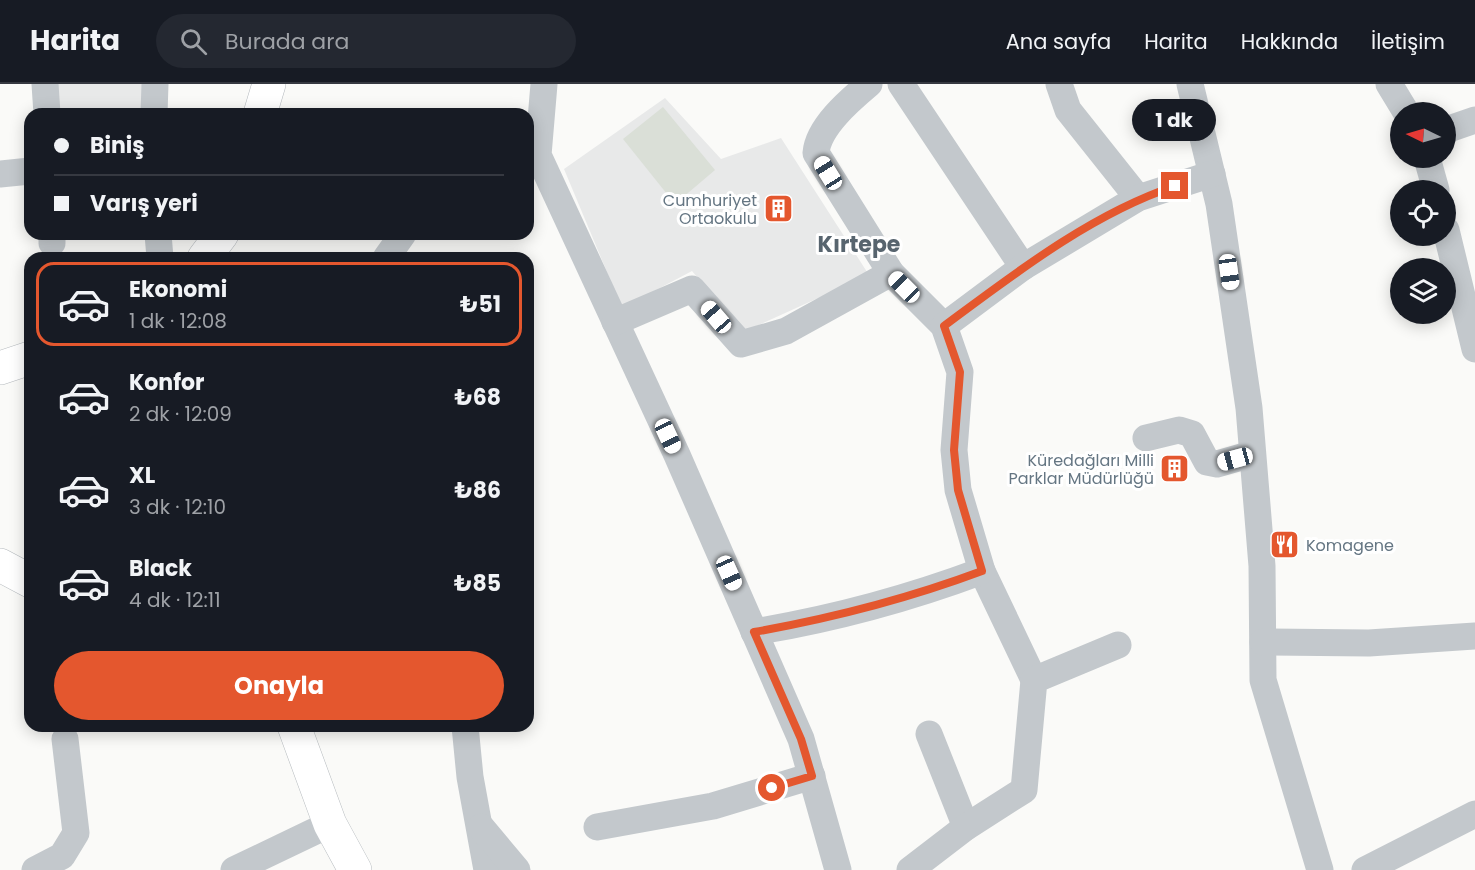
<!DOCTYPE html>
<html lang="tr">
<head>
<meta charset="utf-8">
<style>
	body { margin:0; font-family:Poppins,sans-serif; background:#242831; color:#f1f3f6; height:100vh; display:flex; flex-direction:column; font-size:22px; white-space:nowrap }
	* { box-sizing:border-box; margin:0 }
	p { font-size:20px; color:#9ea1a6 }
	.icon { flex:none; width:33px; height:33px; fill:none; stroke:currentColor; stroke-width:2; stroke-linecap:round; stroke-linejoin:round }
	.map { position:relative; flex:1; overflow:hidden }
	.side { position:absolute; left:24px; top:168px; width:510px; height:480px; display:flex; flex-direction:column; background:#171b24; border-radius:18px; box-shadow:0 3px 15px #0003 }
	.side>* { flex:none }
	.hud { position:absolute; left:24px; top:24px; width:510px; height:132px; border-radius:18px; box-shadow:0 3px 15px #0003; display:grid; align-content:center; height:132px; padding:0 30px; background:#171b24 }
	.needle { width:39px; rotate:275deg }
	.buttons { position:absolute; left:1390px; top:18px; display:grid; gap:12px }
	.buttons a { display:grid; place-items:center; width:66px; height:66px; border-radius:50%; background:#171b24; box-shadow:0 3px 15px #0003; font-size:30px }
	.end { position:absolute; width:27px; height:27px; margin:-14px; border:8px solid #e4572e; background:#fff; box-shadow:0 0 0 3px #fff }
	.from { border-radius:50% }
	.bubble { position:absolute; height:42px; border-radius:21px; background:#171b24; box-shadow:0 3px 15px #0003; font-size:20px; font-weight:700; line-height:42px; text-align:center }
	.car { position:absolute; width:18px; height:36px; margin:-18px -9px; border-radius:8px; box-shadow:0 0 4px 2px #0007; background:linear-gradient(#fff 24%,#345 0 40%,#fff 0 76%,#345 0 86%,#fff 0) }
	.hud b { display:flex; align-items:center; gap:21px; height:57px; font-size:22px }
	.hud b+b { border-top:2px solid #363941 }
	.hud i { width:15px; height:15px; background:#f1f3f6 }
	ul { padding:10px 0 0; list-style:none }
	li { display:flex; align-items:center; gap:18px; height:84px; margin:0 12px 9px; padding:0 18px; border:3px solid transparent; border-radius:18px }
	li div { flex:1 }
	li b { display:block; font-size:22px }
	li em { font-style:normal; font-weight:700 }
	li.active { border-color:#e4572e }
	li>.icon { width:54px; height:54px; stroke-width:1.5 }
	.action { display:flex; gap:12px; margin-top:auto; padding:12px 30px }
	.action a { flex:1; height:69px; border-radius:36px; background:#e4572e; color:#fff; font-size:24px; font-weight:700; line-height:69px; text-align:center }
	header { display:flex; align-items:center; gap:36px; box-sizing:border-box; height:84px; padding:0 30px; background:#171b24; border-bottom:2px solid #363941 }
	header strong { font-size:28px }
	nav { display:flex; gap:33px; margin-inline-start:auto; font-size:21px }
	.search { width:420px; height:54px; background:#242831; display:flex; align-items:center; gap:15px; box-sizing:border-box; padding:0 21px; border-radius:33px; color:#9ea1a6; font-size:22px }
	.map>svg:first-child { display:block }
	.built { fill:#e8e9e9 }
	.green { fill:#dadfd7 }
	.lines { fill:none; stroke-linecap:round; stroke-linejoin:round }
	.major-casing { stroke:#b5babe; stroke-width:34 }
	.minor { stroke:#c3c8cc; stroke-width:27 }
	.major { stroke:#fff; stroke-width:33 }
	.route { stroke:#e4572e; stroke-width:8 }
	.labels { text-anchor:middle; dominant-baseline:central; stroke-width:6; stroke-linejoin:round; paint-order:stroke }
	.poi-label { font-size:16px; fill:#657683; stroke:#fff; text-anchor:end }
	.district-label { font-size:22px; font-weight:bold; fill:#57646e; stroke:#fff }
</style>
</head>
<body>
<header>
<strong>Harita</strong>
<div class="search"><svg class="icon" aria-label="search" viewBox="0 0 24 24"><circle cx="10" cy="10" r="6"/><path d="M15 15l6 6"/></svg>Burada ara</div>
<nav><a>Ana sayfa</a><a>Harita</a><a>Hakkında</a><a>İletişim</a></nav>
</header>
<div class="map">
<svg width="1475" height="786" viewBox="0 0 1475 786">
	<rect width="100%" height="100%" fill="#fafaf8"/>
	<g class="built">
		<path d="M49,0h99l-1,30h-96z"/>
		<path d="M665,14l56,61 60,-21 88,137 -126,57 -51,-61 -70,37 -58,-139z"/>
	</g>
	<path class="green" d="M663,23l52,63 -40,34 -52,-65z"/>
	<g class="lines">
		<defs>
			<g id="major">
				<path d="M260,30l9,-30"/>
				<path d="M204,174l18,-24"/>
				<path d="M0,284l30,-10"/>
				<path d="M0,481l30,16"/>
				<path d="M294,642l36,98 25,46"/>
			</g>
		</defs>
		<use href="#major" class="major-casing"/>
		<g class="minor">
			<path d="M45,0l2,30"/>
			<path d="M544,0l-6,71 139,300 124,284 37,131"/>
			<path d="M869,0c-19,16 -51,43 -53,69l75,120 53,53 16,46 -6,78 4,40 24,81 52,109"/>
			<path d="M901,0l122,183"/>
			<path d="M1059,0l9,26 70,88"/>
			<path d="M1190,0l29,120 30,204 13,158 1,114 57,190"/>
			<path d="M1389,0l17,28"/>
			<path d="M154,30l1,-30"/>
			<path d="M1446,46l29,-10"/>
			<path d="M1427,74l9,32"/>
			<path d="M0,90l30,-3"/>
			<path d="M1446,146l29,119"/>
			<path d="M52,150v9"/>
			<path d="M158,150l2,24"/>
			<path d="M386,174l17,-24"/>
			<path d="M615,238l77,-33 49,55 45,-13 105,-58"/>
			<path d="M944,242l79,-59 115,-69 74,-24"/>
			<path d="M1146,354l33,-8 13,4 15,28 10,2 35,-10"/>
			<path d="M754,548c79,-13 153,-33 228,-61"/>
			<path d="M1263,558l106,1 106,-7"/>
			<path d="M465,642l5,51 17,93"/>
			<path d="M929,650l37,93"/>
			<path d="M481,743l36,43"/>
			<path d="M597,743l116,-21 99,-30"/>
			<path d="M35,786l27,-14 14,-23 -11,-94"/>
			<path d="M234,786l96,-46"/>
			<path d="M910,786l56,-43 58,-37 10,-110 84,-35"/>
			<path d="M1365,786l110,-56"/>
		</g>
		<use href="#major" class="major"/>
	</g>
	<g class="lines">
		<path class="route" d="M772,704l40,-12 -11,-37 -47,-107c79,-14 153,-33 228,-61l-24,-81 -4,-40 6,-78 -16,-46c70,-52 147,-112 231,-140"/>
	</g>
	<defs>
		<symbol id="building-square" viewBox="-11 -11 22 22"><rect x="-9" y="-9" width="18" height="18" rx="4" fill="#e4572e" stroke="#fff"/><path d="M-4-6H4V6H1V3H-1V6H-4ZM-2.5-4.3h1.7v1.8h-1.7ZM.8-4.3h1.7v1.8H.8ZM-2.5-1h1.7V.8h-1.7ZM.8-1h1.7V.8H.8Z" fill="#fff"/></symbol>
		<symbol id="restaurant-square" viewBox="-11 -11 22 22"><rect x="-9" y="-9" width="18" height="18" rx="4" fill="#e4572e" stroke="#fff"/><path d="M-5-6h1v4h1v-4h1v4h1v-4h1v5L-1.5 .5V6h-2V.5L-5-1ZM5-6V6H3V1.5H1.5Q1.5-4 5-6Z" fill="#fff"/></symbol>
	</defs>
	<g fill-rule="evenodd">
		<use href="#building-square" x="762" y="108" width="33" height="33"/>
		<use href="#building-square" x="1158" y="368" width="33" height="33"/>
		<use href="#restaurant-square" x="1268" y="444" width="33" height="33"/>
	</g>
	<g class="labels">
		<g class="poi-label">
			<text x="757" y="116">Cumhuriyet<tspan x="757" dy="18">Ortaokulu</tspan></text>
			<text x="1154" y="376">Küredağları Milli<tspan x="1154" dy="18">Parklar Müdürlüğü</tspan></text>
			<text x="1306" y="461" text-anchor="start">Komagene</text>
		</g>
		<g class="district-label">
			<text x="859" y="160">Kırtepe</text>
		</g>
	</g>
</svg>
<div class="buttons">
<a><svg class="needle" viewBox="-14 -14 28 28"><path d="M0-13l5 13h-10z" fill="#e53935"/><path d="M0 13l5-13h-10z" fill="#9ea1a6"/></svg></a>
<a><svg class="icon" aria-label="locate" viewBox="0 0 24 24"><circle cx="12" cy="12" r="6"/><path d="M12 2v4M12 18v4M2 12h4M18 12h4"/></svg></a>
<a><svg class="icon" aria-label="layers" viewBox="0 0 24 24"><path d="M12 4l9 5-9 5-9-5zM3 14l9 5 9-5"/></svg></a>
</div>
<i class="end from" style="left:772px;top:704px"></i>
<i class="end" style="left:1175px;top:102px"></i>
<div class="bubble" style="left:1132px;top:15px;width:84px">1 dk</div>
<i class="car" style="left:828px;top:89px;rotate:328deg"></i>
<i class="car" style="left:1229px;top:188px;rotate:172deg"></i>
<i class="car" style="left:904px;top:203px;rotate:315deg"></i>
<i class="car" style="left:716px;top:233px;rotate:319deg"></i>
<i class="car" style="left:668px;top:352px;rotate:155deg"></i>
<i class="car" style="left:1235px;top:375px;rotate:255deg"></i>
<i class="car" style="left:729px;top:489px;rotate:156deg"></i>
<div class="hud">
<b><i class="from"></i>Biniş</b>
<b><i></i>Varış yeri</b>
</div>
<section class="side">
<ul>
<li class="active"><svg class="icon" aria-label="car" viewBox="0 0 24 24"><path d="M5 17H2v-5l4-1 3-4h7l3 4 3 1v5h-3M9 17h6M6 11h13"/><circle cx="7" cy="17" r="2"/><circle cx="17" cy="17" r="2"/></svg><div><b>Ekonomi</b><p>1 dk · 12:08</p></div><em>₺51</em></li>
<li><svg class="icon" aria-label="car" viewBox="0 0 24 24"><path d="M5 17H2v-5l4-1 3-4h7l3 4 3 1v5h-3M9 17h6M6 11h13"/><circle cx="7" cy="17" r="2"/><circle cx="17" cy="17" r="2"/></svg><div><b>Konfor</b><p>2 dk · 12:09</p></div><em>₺68</em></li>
<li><svg class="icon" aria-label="car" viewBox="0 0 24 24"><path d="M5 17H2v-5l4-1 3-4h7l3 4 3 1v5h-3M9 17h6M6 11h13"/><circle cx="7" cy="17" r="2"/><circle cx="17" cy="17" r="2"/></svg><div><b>XL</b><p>3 dk · 12:10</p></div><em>₺86</em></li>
<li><svg class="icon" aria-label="car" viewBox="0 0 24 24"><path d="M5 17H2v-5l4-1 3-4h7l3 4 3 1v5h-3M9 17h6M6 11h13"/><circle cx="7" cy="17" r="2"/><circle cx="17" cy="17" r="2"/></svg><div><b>Black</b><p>4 dk · 12:11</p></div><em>₺85</em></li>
</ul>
<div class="action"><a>Onayla</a></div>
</section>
</div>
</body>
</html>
